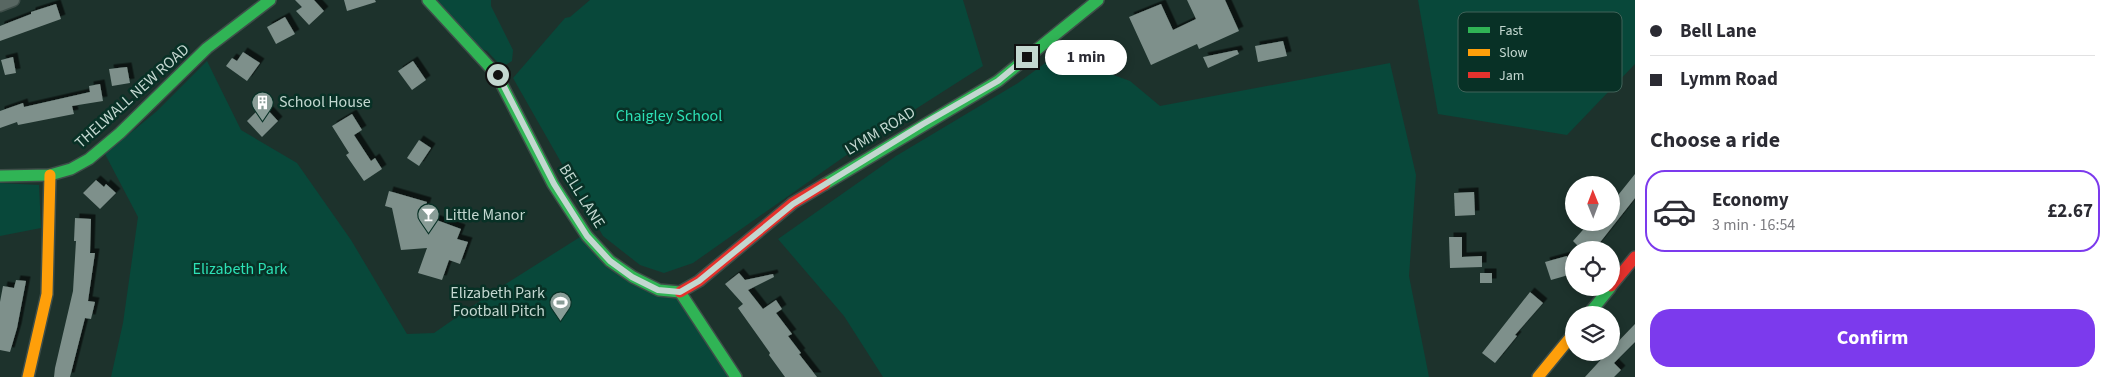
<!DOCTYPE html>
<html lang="en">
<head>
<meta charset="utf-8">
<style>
	body { margin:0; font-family:"Source Sans 3",sans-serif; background:#f2f2f3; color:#2b2b33; height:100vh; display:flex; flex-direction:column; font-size:19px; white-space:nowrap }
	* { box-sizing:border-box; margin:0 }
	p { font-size:16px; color:#7c7c81 }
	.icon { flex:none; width:28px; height:28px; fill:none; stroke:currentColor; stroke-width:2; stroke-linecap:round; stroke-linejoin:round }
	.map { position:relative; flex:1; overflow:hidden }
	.panel { display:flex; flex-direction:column; background:#fff; width:475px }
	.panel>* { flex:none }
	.top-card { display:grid; align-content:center; height:110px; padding:0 15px; background:#fff }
	.needle { width:32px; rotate:359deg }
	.tools { position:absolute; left:1565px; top:176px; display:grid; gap:10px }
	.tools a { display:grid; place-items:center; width:55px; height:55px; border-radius:50%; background:#fff; box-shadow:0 2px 8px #0003; font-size:25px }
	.end { position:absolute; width:22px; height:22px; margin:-11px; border:6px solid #c3d7d0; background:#111; box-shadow:0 0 0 2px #111 }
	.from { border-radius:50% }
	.bubble { position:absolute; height:35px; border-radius:18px; background:#fff; box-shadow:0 2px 8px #0003; font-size:16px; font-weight:700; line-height:35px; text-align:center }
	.top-card b { display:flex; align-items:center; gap:18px; height:48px; font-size:19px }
	.top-card b+b { border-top:1px solid #e1e1e2 }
	.top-card i { width:12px; height:12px; background:#2b2b33 }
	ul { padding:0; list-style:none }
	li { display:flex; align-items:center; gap:15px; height:82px; margin:0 10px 8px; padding:0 5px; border:2px solid transparent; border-radius:20px }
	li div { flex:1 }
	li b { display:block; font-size:19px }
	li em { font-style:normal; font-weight:700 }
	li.active { border-color:#7c3aed }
	li>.icon { width:45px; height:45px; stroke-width:1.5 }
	h2 { padding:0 15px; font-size:22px; line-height:60px }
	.cta { display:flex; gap:10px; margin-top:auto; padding:10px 15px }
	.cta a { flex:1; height:58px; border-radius:20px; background:#7c3aed; color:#fff; font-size:20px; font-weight:700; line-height:58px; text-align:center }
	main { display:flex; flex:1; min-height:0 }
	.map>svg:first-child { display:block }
	.green { fill:#08483a }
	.building { fill:#7e908b; filter:url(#shadow) }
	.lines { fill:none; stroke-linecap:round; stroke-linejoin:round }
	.street-casing { stroke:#3e4e49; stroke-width:15 }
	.fast-casing { stroke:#3e4e49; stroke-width:14 }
	.slow-casing { stroke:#3e4e49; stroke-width:14 }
	.jam-casing { stroke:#3e4e49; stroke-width:14 }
	.street { stroke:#586762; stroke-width:12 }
	.fast { stroke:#30b455; stroke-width:11 }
	.slow { stroke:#ff9f0a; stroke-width:11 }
	.jam { stroke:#e5322d; stroke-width:11 }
	.route { stroke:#c3d7d0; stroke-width:6 }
	.labels { text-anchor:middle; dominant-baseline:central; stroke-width:5; stroke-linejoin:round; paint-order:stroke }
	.street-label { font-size:16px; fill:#c3d7d0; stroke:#083126 }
	.poi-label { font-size:16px; fill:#c3d7d0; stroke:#083126; text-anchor:start }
	.park-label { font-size:16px; fill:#2de1b6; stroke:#083126 }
	.key { fill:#083126; stroke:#406359; stroke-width:1 }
	.key-label { font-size:14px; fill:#c3d7d0 }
</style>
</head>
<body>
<main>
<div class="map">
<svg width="1635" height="377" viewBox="0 0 1635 377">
	<defs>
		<filter id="shadow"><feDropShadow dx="4.5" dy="-4.5" stdDeviation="0" flood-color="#0009"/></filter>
	</defs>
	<rect width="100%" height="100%" fill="#1d322c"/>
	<g class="green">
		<path d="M431,0h60v6l22,44 -1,11 -10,6 -15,-16 -17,-6z"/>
		<path d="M590,0h373l20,66 -108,69 -182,128 -29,10 -24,-8 -37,-29 -90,-158 52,-60 5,-1z"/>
		<path d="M1418,0h217v64l-68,71 -129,-21z"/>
		<path d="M1063,50l13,14 14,6 15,2 25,9 30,25 230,-43 26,112 -7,101 20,101h-546l-39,-61 -66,-77 118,-83 122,-73z"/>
		<path d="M207,61l34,69 56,33 54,77 56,94 27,-1 59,-41 87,-55 28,31 79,27 49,82h-625l12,-54 15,-106 -33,-63 52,-43z"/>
		<path d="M0,183l39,2 2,43 -41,8z"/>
	</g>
	<g class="building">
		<path d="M295,0h19l10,11 -15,14 -13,-14 6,-4z"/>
		<path d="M344,0h31l1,2 -29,9z"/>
		<path d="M1187,0h38l14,31 -40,18 -2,-5 -46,21 -22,-48 32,-13 12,26 23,-11z"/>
		<path d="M56,4l5,15 -61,22v-15l31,-12v-2z"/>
		<path d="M285,17l10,17 -19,10 -9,-17z"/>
		<path d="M1283,41l4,15 -29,6 -3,-16z"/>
		<path d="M1237,50l2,4 -31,14 -5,-11z"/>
		<path d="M243,52l17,11 -13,18 -21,-15 6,-8 5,3z"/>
		<path d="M13,57l3,16 -11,2 -4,-15z"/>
		<path d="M413,61l13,19 -14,10 -14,-19z"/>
		<path d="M127,67l3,16 -18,3 -3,-17z"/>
		<path d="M100,84l3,17 -31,5 2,8 -56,11 -1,-3 -17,6v-17l23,-8 1,4 66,-15 -1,-6z"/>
		<path d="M263,105l15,16 -16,16 -15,-16z"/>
		<path d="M352,114l10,16 -8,5 17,26 4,-3 7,11 -18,12 -18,-26 3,-2 -17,-27z"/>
		<path d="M419,140l12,8 -12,18 -12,-8z"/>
		<path d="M1635,174v24l-41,52h-12l-9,-9 17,-19h21v-18z"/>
		<path d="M96,180l8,7 2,-3 10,9 -16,16 -17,-16z"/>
		<path d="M389,191l38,11 -4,13 38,14 -4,10 11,3 -8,22 -11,-4 -7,20 -24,-7 9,-25 -26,2 -9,-42 -7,-2z"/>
		<path d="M1474,192l1,23 -20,1 -1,-23z"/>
		<path d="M75,218l16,1 -1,34h5l-7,48 7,1 -4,17 -6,-1 -15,59h-16l1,-9 18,-77 3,-50h-2z"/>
		<path d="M1449,237h13v20l20,-1v11l-32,1z"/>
		<path d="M1567,256l5,18 -21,6 -6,-18z"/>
		<path d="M739,273l6,7 28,-6 1,3 -26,13 15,19 13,-9 6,9 -6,4 16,21 -4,2 13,17 -2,1 18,23h-32l-16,-22 1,-2 -32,-45 5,-4 -18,-20z"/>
		<rect x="1480" y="273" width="12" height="10"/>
		<path d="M16,280l10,1 -9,47 -7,24 -10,-2v-48l3,-16 11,2z"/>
		<path d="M1530,292l13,11 -28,32 2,1 -22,27 -13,-10z"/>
		<path d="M1635,324v18l-21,21 7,7 -7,7h-29l23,-25h3v-3z"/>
	</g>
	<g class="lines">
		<defs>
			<path id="street" d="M0,5l13,-5"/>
			<g id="fast">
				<path d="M428,0l69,75 56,109 34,52 23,25 23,16 26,13 21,2"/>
				<path d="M0,176l50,-1 21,-6 18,-10 31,-26 87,-85 63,-48"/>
				<path d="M825,184l173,-103 100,-81"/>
				<path d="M680,292l56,85"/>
				<path d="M1588,315l22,-27"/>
			</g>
			<g id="slow">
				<path d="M28,377l19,-83 3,-119"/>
				<path d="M1538,377l36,-44"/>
			</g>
			<g id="jam">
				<path d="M1611,286l24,-29"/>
				<path d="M680,292l19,-11 94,-78 32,-19"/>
			</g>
		</defs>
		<use href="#street" class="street-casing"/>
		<use href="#fast" class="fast-casing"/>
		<use href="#slow" class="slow-casing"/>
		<use href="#jam" class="jam-casing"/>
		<use href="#street" class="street"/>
		<use href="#fast" class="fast"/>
		<use href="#slow" class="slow"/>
		<use href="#jam" class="jam"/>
	</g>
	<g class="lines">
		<path class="route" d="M498,75l56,109 33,52 23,25 22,16 26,13 22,2 19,-11 94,-77 130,-80 75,-43 29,-24"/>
	</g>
	<defs>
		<symbol id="building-pin" viewBox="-11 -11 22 30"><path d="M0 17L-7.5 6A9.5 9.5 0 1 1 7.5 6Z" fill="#899d97" stroke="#083126"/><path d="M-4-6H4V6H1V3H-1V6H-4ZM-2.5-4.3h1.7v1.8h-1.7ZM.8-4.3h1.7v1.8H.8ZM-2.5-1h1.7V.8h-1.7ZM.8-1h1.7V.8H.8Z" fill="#fff"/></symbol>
		<symbol id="bar-pin" viewBox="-11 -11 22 30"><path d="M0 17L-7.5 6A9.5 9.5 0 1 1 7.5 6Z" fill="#899d97" stroke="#083126"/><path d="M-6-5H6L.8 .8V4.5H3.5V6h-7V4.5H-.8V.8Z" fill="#fff"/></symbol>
		<symbol id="stadium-pin" viewBox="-11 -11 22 30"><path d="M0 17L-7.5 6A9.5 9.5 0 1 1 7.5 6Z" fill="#899d97" stroke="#083126"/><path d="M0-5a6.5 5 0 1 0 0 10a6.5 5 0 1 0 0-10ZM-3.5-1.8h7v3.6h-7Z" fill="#fff"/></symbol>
	</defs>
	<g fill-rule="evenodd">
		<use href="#building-pin" x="250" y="90" width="25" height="34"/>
		<use href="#bar-pin" x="416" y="202" width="25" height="34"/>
		<use href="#stadium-pin" x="548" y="290" width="25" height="34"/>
	</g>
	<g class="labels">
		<g class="street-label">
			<text transform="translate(132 96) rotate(-42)">THELWALL NEW ROAD</text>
			<text transform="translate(880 131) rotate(-31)">LYMM ROAD</text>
			<text transform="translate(582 196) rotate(58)">BELL LANE</text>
		</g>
		<g class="poi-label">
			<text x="279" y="102">School House</text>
			<text x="445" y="215">Little Manor</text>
			<text x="545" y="293" text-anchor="end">Elizabeth Park<tspan x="545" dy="18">Football Pitch</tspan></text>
		</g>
		<g class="park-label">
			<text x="669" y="116">Chaigley School</text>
			<text x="240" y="269">Elizabeth Park</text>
		</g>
	</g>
	<rect x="1458" y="12" width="164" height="80" rx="8" class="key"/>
	<rect x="1468" y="27" width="22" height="6" fill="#30b455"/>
	<rect x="1468" y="49" width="22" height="7" fill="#ff9f0a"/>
	<rect x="1468" y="72" width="22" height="6" fill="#e5322d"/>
	<g class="key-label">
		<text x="1499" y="35">Fast</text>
		<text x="1499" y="57">Slow</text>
		<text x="1499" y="80">Jam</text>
	</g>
</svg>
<div class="tools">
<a><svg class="needle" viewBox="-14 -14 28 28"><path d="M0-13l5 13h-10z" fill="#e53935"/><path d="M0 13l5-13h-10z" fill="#7c7c81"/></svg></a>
<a><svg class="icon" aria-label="locate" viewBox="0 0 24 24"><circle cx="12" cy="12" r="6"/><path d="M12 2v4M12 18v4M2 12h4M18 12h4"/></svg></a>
<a><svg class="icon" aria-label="layers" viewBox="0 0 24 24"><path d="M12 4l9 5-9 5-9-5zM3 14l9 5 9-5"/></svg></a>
</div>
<i class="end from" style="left:498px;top:75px"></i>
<i class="end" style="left:1027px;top:57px"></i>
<div class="bubble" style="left:1045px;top:40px;width:82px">1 min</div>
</div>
<section class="panel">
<div class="top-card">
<b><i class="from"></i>Bell Lane</b>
<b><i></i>Lymm Road</b>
</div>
<h2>Choose a ride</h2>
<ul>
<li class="active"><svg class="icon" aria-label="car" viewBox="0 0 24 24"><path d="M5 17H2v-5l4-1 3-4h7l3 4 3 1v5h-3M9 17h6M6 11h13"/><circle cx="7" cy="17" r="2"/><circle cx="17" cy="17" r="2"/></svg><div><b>Economy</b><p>3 min · 16:54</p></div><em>£2.67</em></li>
</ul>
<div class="cta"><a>Confirm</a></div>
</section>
</main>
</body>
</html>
